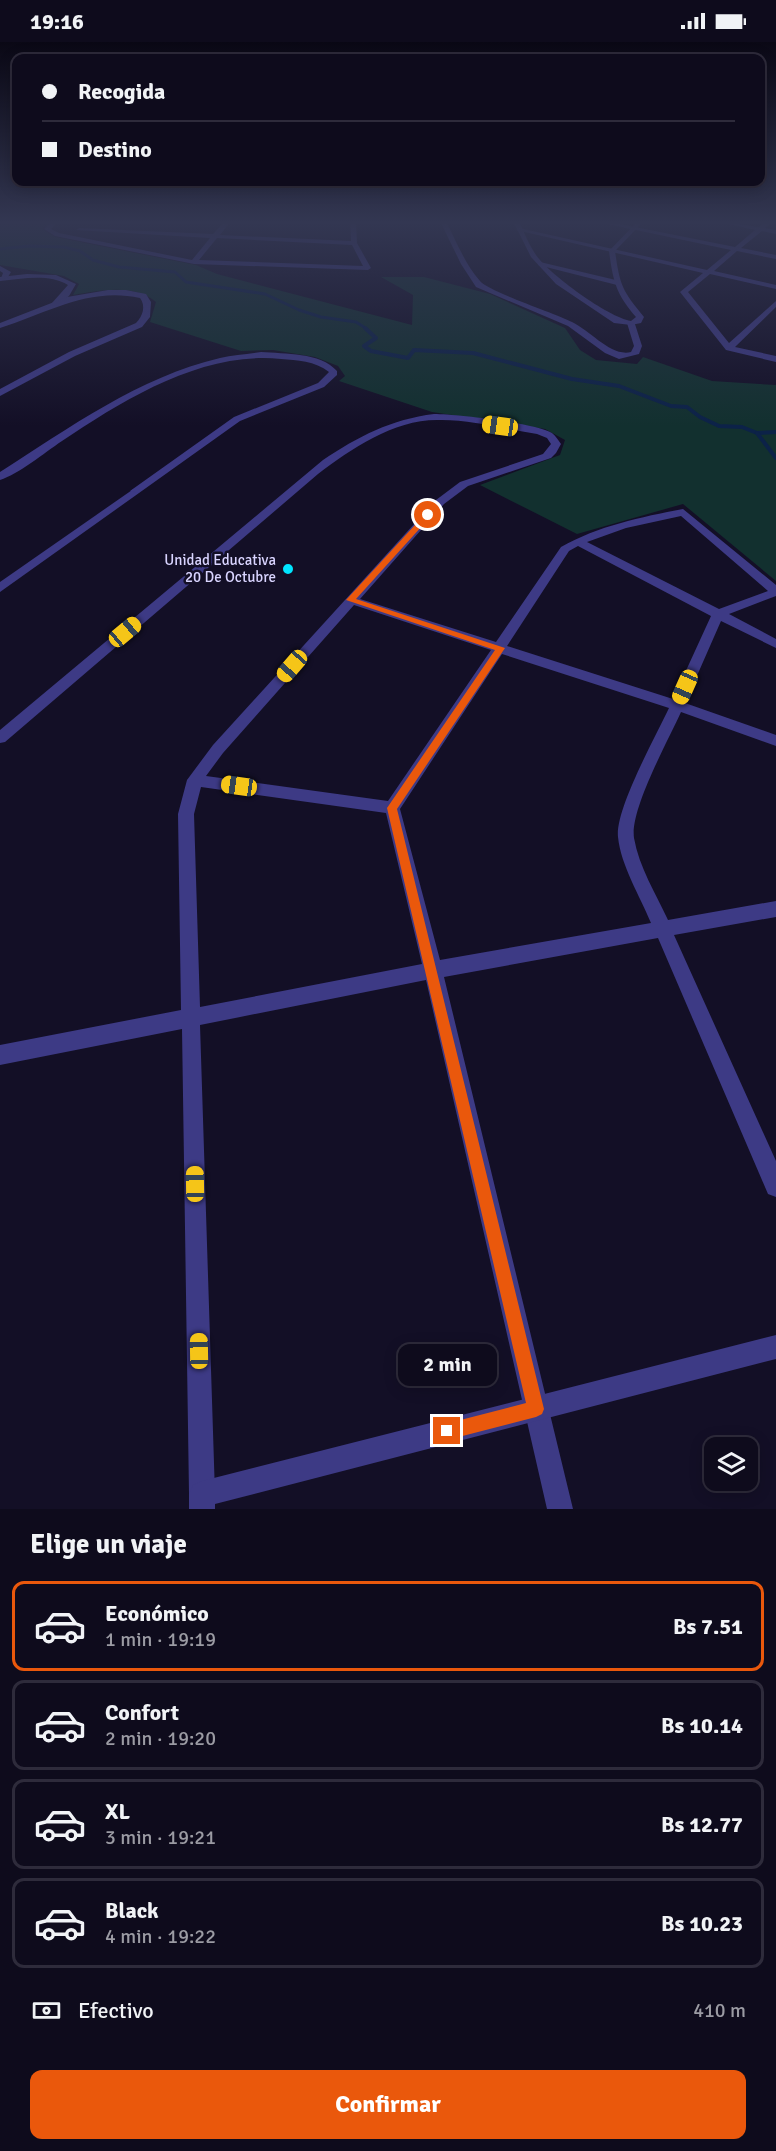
<!DOCTYPE html>
<html lang="es">
<head>
<meta charset="utf-8">
<style>
	body { margin:0; font-family:Signika,sans-serif; background:#171425; color:#f1f3f6; height:100vh; display:flex; flex-direction:column; font-size:22px; white-space:nowrap }
	* { box-sizing:border-box; margin:0 }
	p { font-size:20px; color:#9b9ba3 }
	.icon { flex:none; width:33px; height:33px; fill:none; stroke:currentColor; stroke-width:2; stroke-linecap:round; stroke-linejoin:round }
	.map { position:relative; height:1467px; overflow:hidden }
	.panel { display:flex; flex-direction:column; background:#0e0b1c; flex:1 }
	.panel>* { flex:none }
	.hud { position:absolute; left:12px; top:12px; width:753px; height:132px; border-radius:12px; box-shadow:0 3px 15px #0003,0 0 0 2px #2e2b3b; display:grid; align-content:center; height:132px; padding:0 30px; background:#0e0b1c }
	.controls { position:absolute; left:704px; top:1395px; display:grid; gap:12px }
	.controls a { display:grid; place-items:center; width:54px; height:54px; border-radius:12px; background:#0e0b1c; box-shadow:0 3px 15px #0003,0 0 0 2px #2e2b3b; font-size:30px }
	.end { position:absolute; width:27px; height:27px; margin:-14px; border:8px solid #ea580c; background:#fff; box-shadow:0 0 0 3px #fff }
	.from { border-radius:50% }
	.bubble { position:absolute; height:42px; border-radius:12px; background:#0e0b1c; box-shadow:0 3px 15px #0003,0 0 0 2px #2e2b3b; font-size:20px; font-weight:700; line-height:42px; text-align:center }
	.car { position:absolute; width:18px; height:36px; margin:-18px -9px; border-radius:8px; box-shadow:0 0 4px 2px #0007; background:linear-gradient(#f5c518 24%,#345 0 40%,#f5c518 0 76%,#345 0 86%,#f5c518 0) }
	.hud b { display:flex; align-items:center; gap:21px; height:57px; font-size:22px }
	.hud b+b { border-top:2px solid #2e2b3b }
	.hud i { width:15px; height:15px; background:#f1f3f6 }
	ul { padding:0; list-style:none }
	li { display:flex; align-items:center; gap:18px; height:90px; margin:0 12px 9px; padding:0 18px; border:3px solid #2e2b3b; border-radius:12px }
	li div { flex:1 }
	li b { display:block; font-size:22px }
	li em { font-style:normal; font-weight:700 }
	li.selected { border-color:#ea580c }
	li>.icon { width:54px; height:54px; stroke-width:1.5 }
	h2 { padding:0 30px; font-size:27px; line-height:72px }
	.pay { display:flex; align-items:center; gap:15px; height:66px; padding:0 30px; font-size:22px }
	.pay p { margin-inline-start:auto }
	.button { display:flex; gap:12px; margin-top:auto; padding:12px 30px }
	.button a { flex:1; height:69px; border-radius:12px; background:#ea580c; color:#fff; font-size:24px; font-weight:700; line-height:69px; text-align:center }
	.status { display:flex; justify-content:space-between; align-items:center; height:42px; padding:0 30px; background:#0e0b1c; direction:ltr }
	.status svg { height:16px; fill:currentColor }
	.map>svg:first-child { display:block }
	.green { fill:#12302f }
	.lines { fill:none; stroke-linecap:round; stroke-linejoin:round }
	.stream-far1 { stroke:#0c2248; stroke-width:3 }
	.stream { stroke:#0c2248; stroke-width:4 }
	.minor { fill:#3d3a85; fill-rule:evenodd }
	.tertiary { fill:#3d3a85; fill-rule:evenodd }
	.route { fill:#ea580c }
	.poi-dot { fill:#00e5ff; stroke:#130f26; stroke-width:2 }
	.labels { text-anchor:middle; dominant-baseline:central; stroke-width:5; stroke-linejoin:round; paint-order:stroke }
	.far-poi-label { font-size:15px; fill:#d9d4ff; stroke:#130f26; text-anchor:end }
</style>
</head>
<body>
<div class="status"><b>19:16</b><svg viewBox="0 0 49 12"><path d="M0 12V9h3v3zM5 12V6h3v6zM10 12V3h3v9zM15 12V0h3v12zM26 1h20v11H26zM47 4h2v5h-2z"/></svg></div>
<div class="map">
<svg width="776" height="1467" viewBox="0 0 776 1467">
	<rect width="100%" height="100%" fill="#130f26"/>
	<path class="green" d="M0,179h50l-8,8 13,8 141,28 21,9 195,51 1,-30 -32,-18h43l66,17 75,34 15,22 16,10 41,4 6,-7 69,24 64,4v196l-93,-77 -106,30 -97,-49 80,-30 5,-15 -20,-11 -113,-17 -93,-31 6,-5 -7,-10 -23,-9 -42,-7 -32,1 -91,-29 6,-20c-23,-19 -56,-11 -83,-7l6,-11 -15,-8 -64,-11z"/>
	<g class="lines">
		<path class="stream-far1" d="M0,207l29,-3 35,1 16,4 13,9 26,7 56,5 11,10 79,12 34,16 22,7 35,5 11,7"/>
		<g class="stream">
			<path d="M365,286l11,10 -12,8 7,5 37,7 6,-8 59,3 99,26 47,7 52,20 16,1 13,10 19,9 23,1 15,6 19,-1"/>
			<path d="M757,391l19,25"/>
		</g>
		<g class="minor">
			<path d="M52,179h6l-7,8 8,4 133,27 18,-22 -134,-8 3,-2 134,6 12,-13h6l-11,14 131,6 -1,-20h6l1,22 14,25 -3,2 -174,-6 -139,-28 -11,-7zM217,196l135,7 11,21 -164,-6z"/>
			<path d="M440,179h6c10,20 19,43 34,60 9,11 75,32 92,41 19,9 39,35 59,30l3,-6 -7,-23 7,-2 8,25 -3,8 -20,5 -14,-6 -37,-27 -92,-39 -15,-23z"/>
			<path d="M593,179h12l130,26 20,-17 -39,-9 43,6 7,-6h7l-8,7 11,2v4l-14,-3 -21,17 35,7v4l-39,-8 -23,20 62,14v4l-66,-15 -22,18 41,51 47,-42v6l-41,40 41,9v6l-50,-12 -46,-58 23,-19 -187,-43 3,-2 188,42 24,-20z"/>
			<path d="M540,220l80,19 1,2 -4,2 -79,-20z"/>
			<path d="M27,232l29,1 20,9 -7,12 -13,9 -4,-2 16,-18c-20,-12 -46,-6 -68,-4v-4z"/>
			<path d="M434,372c22,0 102,9 118,19 4,3 6,7 9,11l-5,9 -5,5 -83,28 -24,18 -84,95 136,43 65,-95c37,-21 80,-30 122,-38l93,76v11l-47,18 47,25v9l-55,-27 -36,82 91,32v11l-95,-34c-13,29 -51,97 -47,126 5,29 22,56 34,82l108,-19v16l-102,18 102,226v36l-8,-3 -110,-256 -214,39 129,532h-26l-121,-529 -226,45 15,469 -4,9 -9,4 -9,-4 -4,-9 -7,-465 -182,36v-20l181,-35 -3,-196 9,-34 26,-35 223,-245 24,-18 83,-28 8,-10 -4,-6 -10,-4c-33,-5 -67,-15 -100,-14 -44,0 -86,29 -119,54l-313,268 -5,1v-13l323,-270c34,-23 69,-41 111,-46zM681,474l87,75 -49,18 -132,-67 39,-14zM578,504l133,70 -38,83 -166,-53 62,-95zM354,563l137,45 -103,151 -182,-25 17,-23zM502,612l167,54c-13,28 -54,101 -51,129 3,29 22,59 33,86l-211,37 -40,-151zM201,745l185,26 36,151 -222,43 -6,-193z"/>
			<path d="M135,446l4,1v4l-139,99v-10z"/>
		</g>
		<g class="tertiary">
			<path d="M513,179h6c5,11 10,24 17,34 14,20 72,62 95,66l5,-4c-20,-23 -23,-36 -27,-66l29,-30h6l-29,30c5,35 7,39 29,66l-3,6 -10,2 -17,-2 -58,-39 -25,-27z"/>
			<path d="M0,224l11,6 -3,5 -8,4 3,-8 -3,-2z"/>
			<path d="M108,248h18l20,4 5,8 -1,15 -8,10 -67,29 -75,40v-7l69,-37 67,-29c7,-7 10,-17 4,-25 -52,-11 -92,15 -140,30v-5l67,-26z"/>
			<path d="M261,310c24,2 59,0 76,19v4l-13,12 -84,34 -101,72 -9,-2 104,-74 84,-34 11,-11c-14,-11 -32,-12 -48,-13 -79,-8 -156,40 -219,82 -18,12 -43,33 -62,39v-8c69,-44 139,-95 220,-114 13,-3 27,-4 41,-6z"/>
			<path d="M776,1293v24l-561,145v5h-26v-15l4,-9 9,-4z"/>
		</g>
	</g>
	<linearGradient id="sky" x2="0" y2="1"><stop stop-color="#0a0815"/><stop offset="0.47" stop-color="#333752"/><stop offset="1" stop-color="#333752" stop-opacity="0"/></linearGradient>
	<rect width="776" height="384" fill="url(#sky)"/>
	<path class="route" d="M426,471l6,2 -76,84 149,49 -108,161 147,600 -2,5 -6,3 -89,23 -6,-3 -2,-6 2,-6 85,-22 -139,-595 108,-158 -149,-50z"/>
	<circle class="poi-dot" cx="288" cy="527" r="6"/>
	<g class="labels">
		<g class="far-poi-label">
			<text x="276" y="518">Unidad Educativa<tspan x="276" dy="17">20 De Octubre</tspan></text>
		</g>
	</g>
</svg>
<div class="controls">
<a><svg class="icon" aria-label="layers" viewBox="0 0 24 24"><path d="M12 4l9 5-9 5-9-5zM3 14l9 5 9-5"/></svg></a>
</div>
<i class="end from" style="left:428px;top:473px"></i>
<i class="end" style="left:447px;top:1389px"></i>
<div class="bubble" style="left:398px;top:1302px;width:99px">2 min</div>
<i class="car" style="left:500px;top:384px;rotate:278deg"></i>
<i class="car" style="left:125px;top:590px;rotate:50deg"></i>
<i class="car" style="left:292px;top:624px;rotate:221deg"></i>
<i class="car" style="left:685px;top:645px;rotate:204deg"></i>
<i class="car" style="left:239px;top:744px;rotate:278deg"></i>
<i class="car" style="left:195px;top:1142px;rotate:359deg"></i>
<i class="car" style="left:199px;top:1309px;rotate:359deg"></i>
<div class="hud">
<b><i class="from"></i>Recogida</b>
<b><i></i>Destino</b>
</div>
</div>
<section class="panel">
<h2>Elige un viaje</h2>
<ul>
<li class="selected"><svg class="icon" aria-label="car" viewBox="0 0 24 24"><path d="M5 17H2v-5l4-1 3-4h7l3 4 3 1v5h-3M9 17h6M6 11h13"/><circle cx="7" cy="17" r="2"/><circle cx="17" cy="17" r="2"/></svg><div><b>Económico</b><p>1 min · 19:19</p></div><em>Bs 7.51</em></li>
<li><svg class="icon" aria-label="car" viewBox="0 0 24 24"><path d="M5 17H2v-5l4-1 3-4h7l3 4 3 1v5h-3M9 17h6M6 11h13"/><circle cx="7" cy="17" r="2"/><circle cx="17" cy="17" r="2"/></svg><div><b>Confort</b><p>2 min · 19:20</p></div><em>Bs 10.14</em></li>
<li><svg class="icon" aria-label="car" viewBox="0 0 24 24"><path d="M5 17H2v-5l4-1 3-4h7l3 4 3 1v5h-3M9 17h6M6 11h13"/><circle cx="7" cy="17" r="2"/><circle cx="17" cy="17" r="2"/></svg><div><b>XL</b><p>3 min · 19:21</p></div><em>Bs 12.77</em></li>
<li><svg class="icon" aria-label="car" viewBox="0 0 24 24"><path d="M5 17H2v-5l4-1 3-4h7l3 4 3 1v5h-3M9 17h6M6 11h13"/><circle cx="7" cy="17" r="2"/><circle cx="17" cy="17" r="2"/></svg><div><b>Black</b><p>4 min · 19:22</p></div><em>Bs 10.23</em></li>
</ul>
<div class="pay"><svg class="icon" aria-label="cash" viewBox="0 0 24 24"><path d="M3 7h18v10H3z"/><circle cx="12" cy="12" r="2"/></svg>Efectivo<p>410 m</p></div>
<div class="button"><a>Confirmar</a></div>
</section>
</body>
</html>
